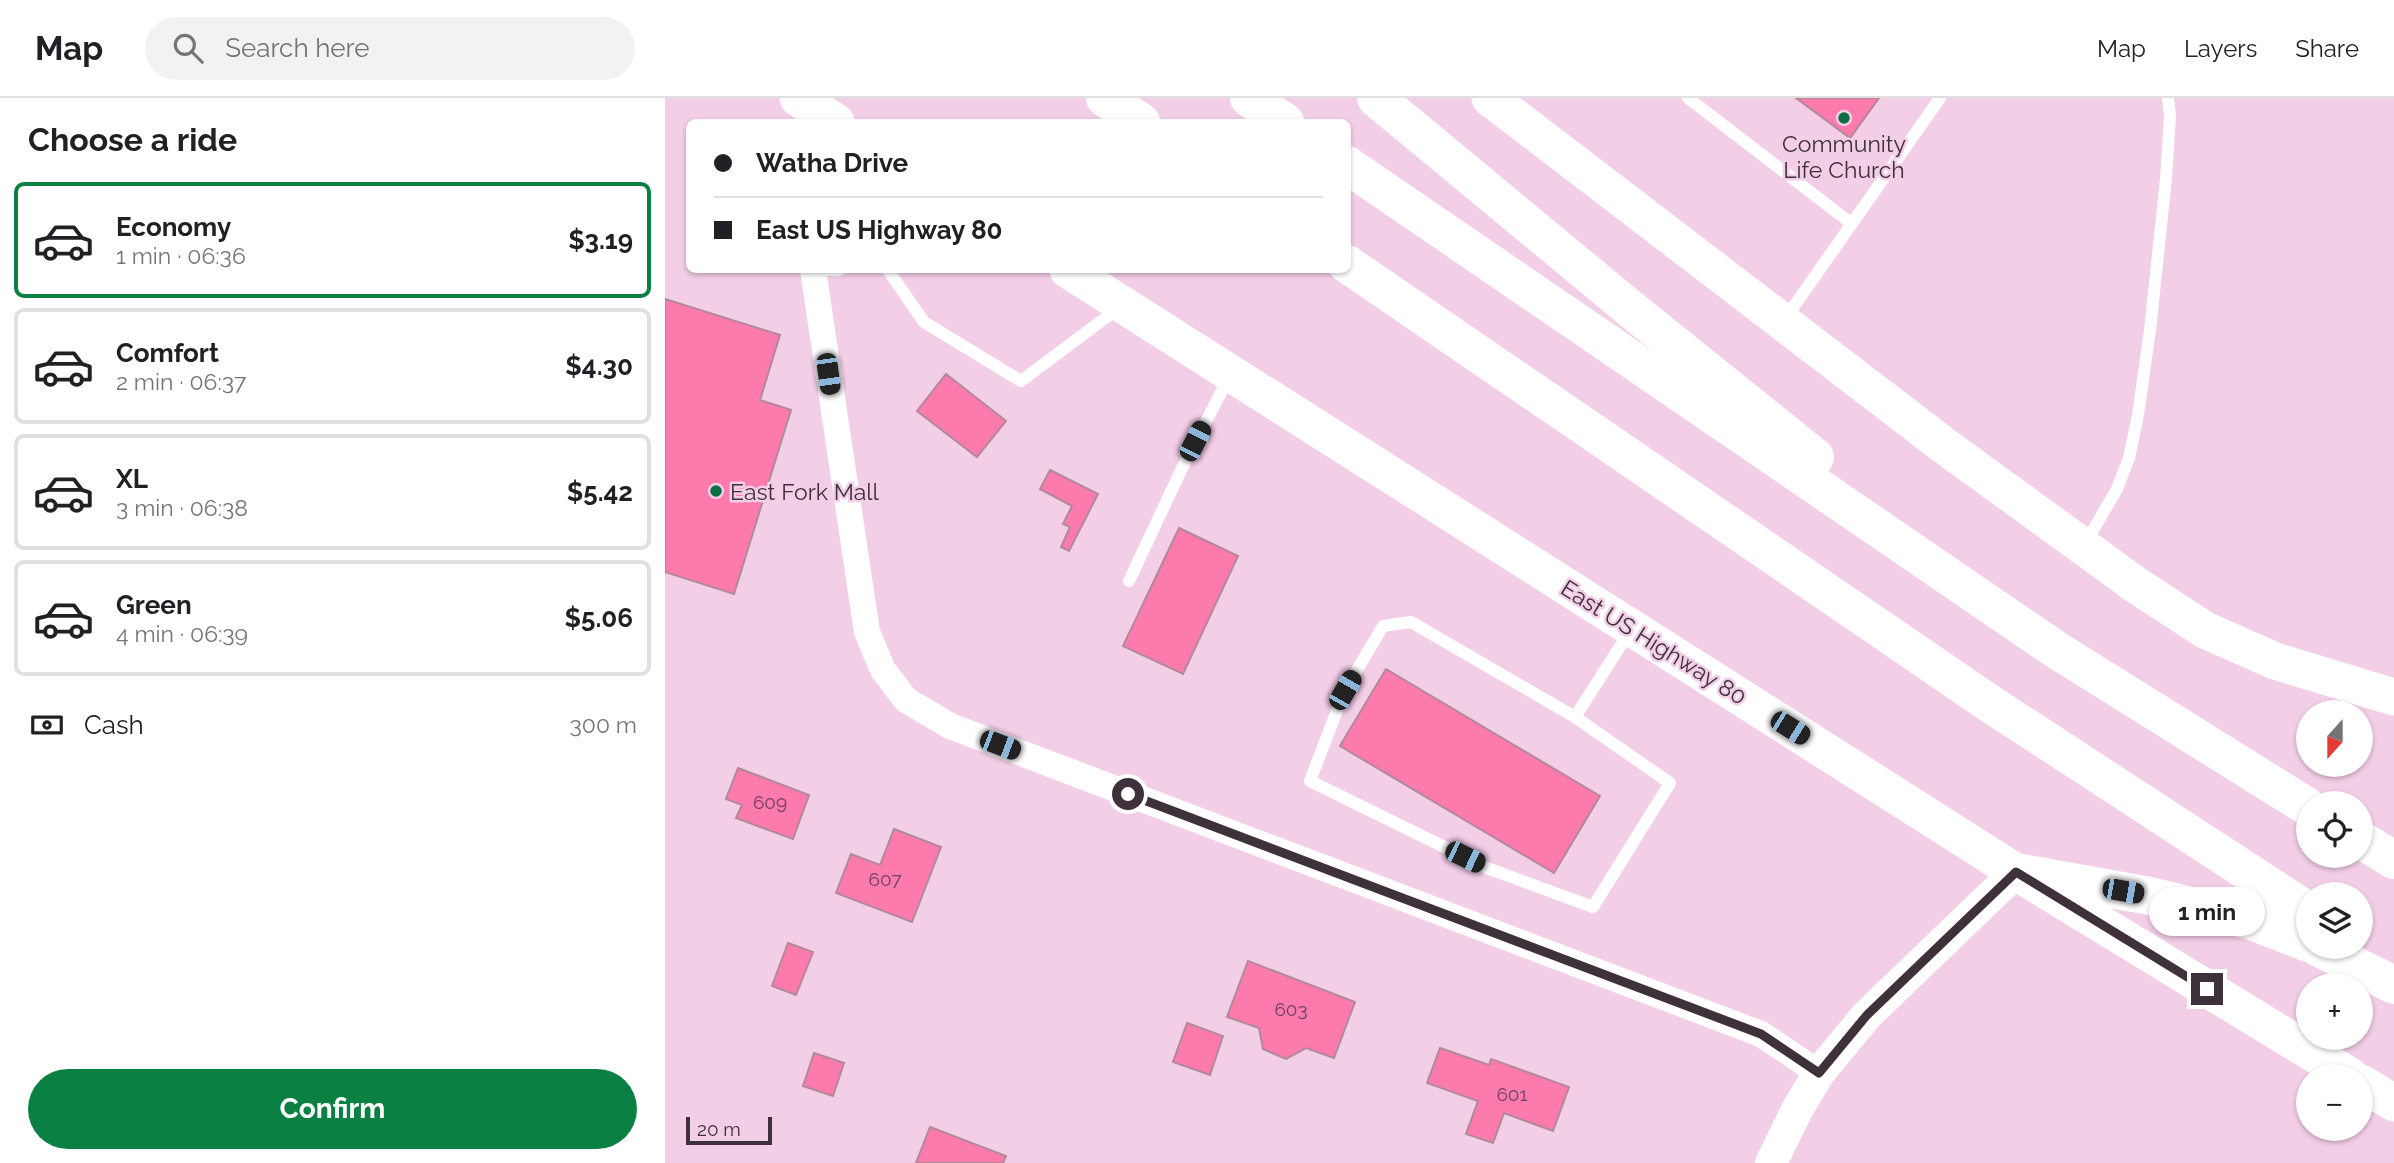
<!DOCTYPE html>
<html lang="en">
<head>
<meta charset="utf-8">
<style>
	body { margin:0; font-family:Raleway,sans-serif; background:#f2f2f2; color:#202124; height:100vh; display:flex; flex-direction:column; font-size:26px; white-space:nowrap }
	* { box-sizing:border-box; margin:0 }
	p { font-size:23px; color:#757577 }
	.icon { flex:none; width:38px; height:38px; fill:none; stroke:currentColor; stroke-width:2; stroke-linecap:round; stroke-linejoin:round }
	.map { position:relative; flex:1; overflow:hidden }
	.panel { display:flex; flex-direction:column; background:#fff; width:665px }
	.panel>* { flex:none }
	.top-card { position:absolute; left:21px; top:21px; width:665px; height:154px; border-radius:10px; box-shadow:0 2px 5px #0004; display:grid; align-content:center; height:154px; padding:0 28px; background:#fff }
	.needle { width:46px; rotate:201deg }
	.buttons { position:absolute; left:1631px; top:602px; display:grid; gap:14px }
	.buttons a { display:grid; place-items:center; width:77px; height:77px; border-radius:50%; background:#fff; box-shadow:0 2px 5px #0004; font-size:35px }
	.scale { position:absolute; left:21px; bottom:18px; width:86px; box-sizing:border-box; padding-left:7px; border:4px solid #3f313b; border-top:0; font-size:19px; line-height:24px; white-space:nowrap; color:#3f313b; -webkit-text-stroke:5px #f3cee7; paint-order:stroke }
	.end { position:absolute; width:32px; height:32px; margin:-16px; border:9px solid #3f313b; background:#fff; box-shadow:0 0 0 4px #fff }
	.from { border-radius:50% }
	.bubble { position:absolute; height:49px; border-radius:24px; background:#fff; box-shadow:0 2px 5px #0004; font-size:23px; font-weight:700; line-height:49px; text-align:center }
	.car { position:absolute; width:21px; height:42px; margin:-21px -10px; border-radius:9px; box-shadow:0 0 5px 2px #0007; background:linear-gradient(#222 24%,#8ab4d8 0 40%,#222 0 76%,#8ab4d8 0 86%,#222 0) }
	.top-card b { display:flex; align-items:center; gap:24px; height:66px; font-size:26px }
	.top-card b+b { border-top:2px solid #e0e0e0 }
	.top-card i { width:18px; height:18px; background:#202124 }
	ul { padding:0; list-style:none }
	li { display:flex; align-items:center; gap:21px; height:116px; margin:0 14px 10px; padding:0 14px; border:4px solid #e0e0e0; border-radius:10px }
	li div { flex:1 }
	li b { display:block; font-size:26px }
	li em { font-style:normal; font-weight:700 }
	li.selected { border-color:#0b8043 }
	li>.icon { width:63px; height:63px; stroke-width:1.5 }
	h2 { padding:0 28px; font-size:32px; line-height:84px }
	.pay { display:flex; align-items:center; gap:18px; height:77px; padding:0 28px; font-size:26px }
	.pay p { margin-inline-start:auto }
	.primary-button { display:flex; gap:14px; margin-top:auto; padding:14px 28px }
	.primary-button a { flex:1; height:80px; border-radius:42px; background:#0b8043; color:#fff; font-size:28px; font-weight:700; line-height:80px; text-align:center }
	header { display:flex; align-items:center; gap:42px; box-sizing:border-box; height:98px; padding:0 35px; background:#fff; border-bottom:2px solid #e0e0e0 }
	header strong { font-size:33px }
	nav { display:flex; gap:38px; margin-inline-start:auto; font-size:24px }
	.search { width:490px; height:63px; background:#f2f2f2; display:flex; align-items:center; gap:18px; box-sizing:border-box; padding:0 24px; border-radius:38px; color:#757577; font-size:26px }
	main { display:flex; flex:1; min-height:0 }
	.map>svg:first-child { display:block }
	.building { fill:#fd7aac; stroke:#b28996; stroke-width:2 }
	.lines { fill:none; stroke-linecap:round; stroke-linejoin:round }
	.service { stroke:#fff; stroke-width:12 }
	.minor { stroke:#fff; stroke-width:26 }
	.tertiary { stroke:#fff; stroke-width:32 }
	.secondary { stroke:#fff; stroke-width:37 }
	.motorway { stroke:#fff; stroke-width:38 }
	.route { stroke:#3f313b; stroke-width:9 }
	.poi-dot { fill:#0e6f45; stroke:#f3cee7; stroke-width:2.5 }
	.labels { text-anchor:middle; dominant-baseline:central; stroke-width:5; stroke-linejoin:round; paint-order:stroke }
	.number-label { font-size:19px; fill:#6e4357 }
	.poi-label { font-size:23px; fill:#3f313b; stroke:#f3cee7 }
	.street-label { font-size:23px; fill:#3f313b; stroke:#f3cee7 }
</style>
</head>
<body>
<header>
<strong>Map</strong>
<div class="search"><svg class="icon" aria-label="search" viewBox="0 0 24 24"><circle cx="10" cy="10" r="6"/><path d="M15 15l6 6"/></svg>Search here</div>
<nav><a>Map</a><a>Layers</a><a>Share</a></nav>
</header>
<main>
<section class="panel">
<h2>Choose a ride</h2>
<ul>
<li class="selected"><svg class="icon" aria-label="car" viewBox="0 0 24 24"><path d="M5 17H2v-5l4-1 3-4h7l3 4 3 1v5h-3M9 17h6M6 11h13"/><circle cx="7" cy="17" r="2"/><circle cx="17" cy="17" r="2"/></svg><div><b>Economy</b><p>1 min · 06:36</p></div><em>$3.19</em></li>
<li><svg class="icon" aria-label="car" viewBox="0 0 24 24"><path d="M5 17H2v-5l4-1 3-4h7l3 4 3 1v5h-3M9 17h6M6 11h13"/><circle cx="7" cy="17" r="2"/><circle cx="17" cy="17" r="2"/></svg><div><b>Comfort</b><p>2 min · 06:37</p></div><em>$4.30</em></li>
<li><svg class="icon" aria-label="car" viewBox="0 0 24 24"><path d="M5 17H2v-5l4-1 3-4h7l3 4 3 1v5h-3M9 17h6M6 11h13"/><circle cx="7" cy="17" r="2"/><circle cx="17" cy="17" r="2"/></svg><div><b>XL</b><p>3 min · 06:38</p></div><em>$5.42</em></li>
<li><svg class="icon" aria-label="car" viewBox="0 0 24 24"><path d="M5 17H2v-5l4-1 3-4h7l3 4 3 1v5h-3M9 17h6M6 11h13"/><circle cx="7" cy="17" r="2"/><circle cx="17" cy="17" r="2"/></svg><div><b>Green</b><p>4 min · 06:39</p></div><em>$5.06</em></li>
</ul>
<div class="pay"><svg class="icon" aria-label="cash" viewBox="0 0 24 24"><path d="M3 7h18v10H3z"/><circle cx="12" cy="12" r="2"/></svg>Cash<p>300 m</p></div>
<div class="primary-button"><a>Confirm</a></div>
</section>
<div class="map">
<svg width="1729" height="1065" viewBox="0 0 1729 1065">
	<rect width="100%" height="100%" fill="#f3cee7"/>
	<g class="building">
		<path d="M1131,0h83l-29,40z"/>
		<path d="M0,201l115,36 -20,65 31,10 -57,184 -69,-22z"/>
		<path d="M281,276l60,47 -29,36 -60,-46z"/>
		<path d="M385,372l48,24 -29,57 -8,-4 9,-20 -7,-3 9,-18 -32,-17z"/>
		<path d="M514,430l59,28 -55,118 -60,-28z"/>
		<path d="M721,571l214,127 -46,77 -214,-127z"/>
		<path d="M73,670l71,27 -16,44 -57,-21 6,-13 -16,-6z"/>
		<path d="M229,731l47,18 -29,75 -76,-29 15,-39 29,11z"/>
		<path d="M123,845l25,9 -17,43 -24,-9z"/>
		<path d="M583,863l107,41 -21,56 -28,-10 -20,11 -23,-10 -4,-21 -32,-11z"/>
		<path d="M522,925l36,13 -13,39 -37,-13z"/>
		<path d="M775,950l49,17 2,-6 78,28 -16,44 -49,-18 -11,30 -27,-9 12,-33 -51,-18z"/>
		<path d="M149,955l30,10 -11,33 -30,-10z"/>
		<path d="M265,1029l76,29 -3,7h-87z"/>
	</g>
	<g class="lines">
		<g class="service">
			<path d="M1023,0l164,126"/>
			<path d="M148,172h26"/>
			<path d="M223,172l36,52 97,59 99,-74"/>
			<path d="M1120,221l155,-221"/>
			<path d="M1420,446l32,-55 12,-31 9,-43 12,-85 16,-151 4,-64 -2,-17"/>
			<path d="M464,483l55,-117 45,-87"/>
			<path d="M746,524l164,95 95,66 -77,124 -106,-39 -177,-87 35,-91 38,-64z"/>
			<path d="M910,619l55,-86"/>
		</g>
		<path class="minor" d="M148,172l54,362 16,38 23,30 44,26 811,308 58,39"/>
		<path class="tertiary" d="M1106,1065l27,-55 21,-35 48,-58 149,-143"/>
		<g class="secondary">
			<path d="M133,0l38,24"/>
			<path d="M825,0l456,349 190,138 69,45 70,31 119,36"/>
			<path d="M403,172l948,602 334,204"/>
			<path d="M1696,985l33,20"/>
		</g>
		<g class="motorway">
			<path d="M440,0l36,24"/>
			<path d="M584,0l36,24"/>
			<path d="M711,0l262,217 177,142"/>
			<path d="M682,67l708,484 253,158"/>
			<path d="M682,166l642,439 319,208"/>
			<path d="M1696,742l33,20"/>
			<path d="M1351,774l134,24 99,24 59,23"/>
			<path d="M1652,849l77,38"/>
		</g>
	</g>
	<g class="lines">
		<path class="route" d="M463,696l633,240 58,39 48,-58 149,-143 191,117"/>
	</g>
	<g class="poi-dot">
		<circle cx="1179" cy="20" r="7"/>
		<circle cx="51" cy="393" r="7"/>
	</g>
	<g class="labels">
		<g class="number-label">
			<text x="105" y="704">609</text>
			<text x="220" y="781">607</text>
			<text x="626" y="911">603</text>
			<text x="847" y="996">601</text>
		</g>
		<g class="poi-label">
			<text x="1179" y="45">Community<tspan x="1179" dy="26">Life Church</tspan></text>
			<text x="65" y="393" text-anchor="start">East Fork Mall</text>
		</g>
		<g class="street-label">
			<text transform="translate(989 544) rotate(32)">East US Highway 80</text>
		</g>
	</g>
</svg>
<div class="buttons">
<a><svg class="needle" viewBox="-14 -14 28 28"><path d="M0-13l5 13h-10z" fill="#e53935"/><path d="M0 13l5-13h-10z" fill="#757577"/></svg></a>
<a><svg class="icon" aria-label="locate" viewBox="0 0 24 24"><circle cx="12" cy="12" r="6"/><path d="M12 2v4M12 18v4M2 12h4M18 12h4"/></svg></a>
<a><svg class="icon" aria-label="layers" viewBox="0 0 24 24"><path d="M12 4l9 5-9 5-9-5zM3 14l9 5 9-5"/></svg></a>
<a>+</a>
<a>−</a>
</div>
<div class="scale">20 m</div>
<i class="end from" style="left:463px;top:696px"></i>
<i class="end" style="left:1542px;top:891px"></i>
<div class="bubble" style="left:1484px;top:789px;width:116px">1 min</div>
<i class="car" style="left:163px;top:276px;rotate:172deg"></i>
<i class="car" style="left:530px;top:343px;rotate:27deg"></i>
<i class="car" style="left:680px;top:592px;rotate:30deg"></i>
<i class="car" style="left:1125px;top:630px;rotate:122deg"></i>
<i class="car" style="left:335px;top:647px;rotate:111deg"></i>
<i class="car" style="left:800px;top:759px;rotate:116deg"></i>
<i class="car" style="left:1458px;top:793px;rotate:100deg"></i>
<div class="top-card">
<b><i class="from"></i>Watha Drive</b>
<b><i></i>East US Highway 80</b>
</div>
</div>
</main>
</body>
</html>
